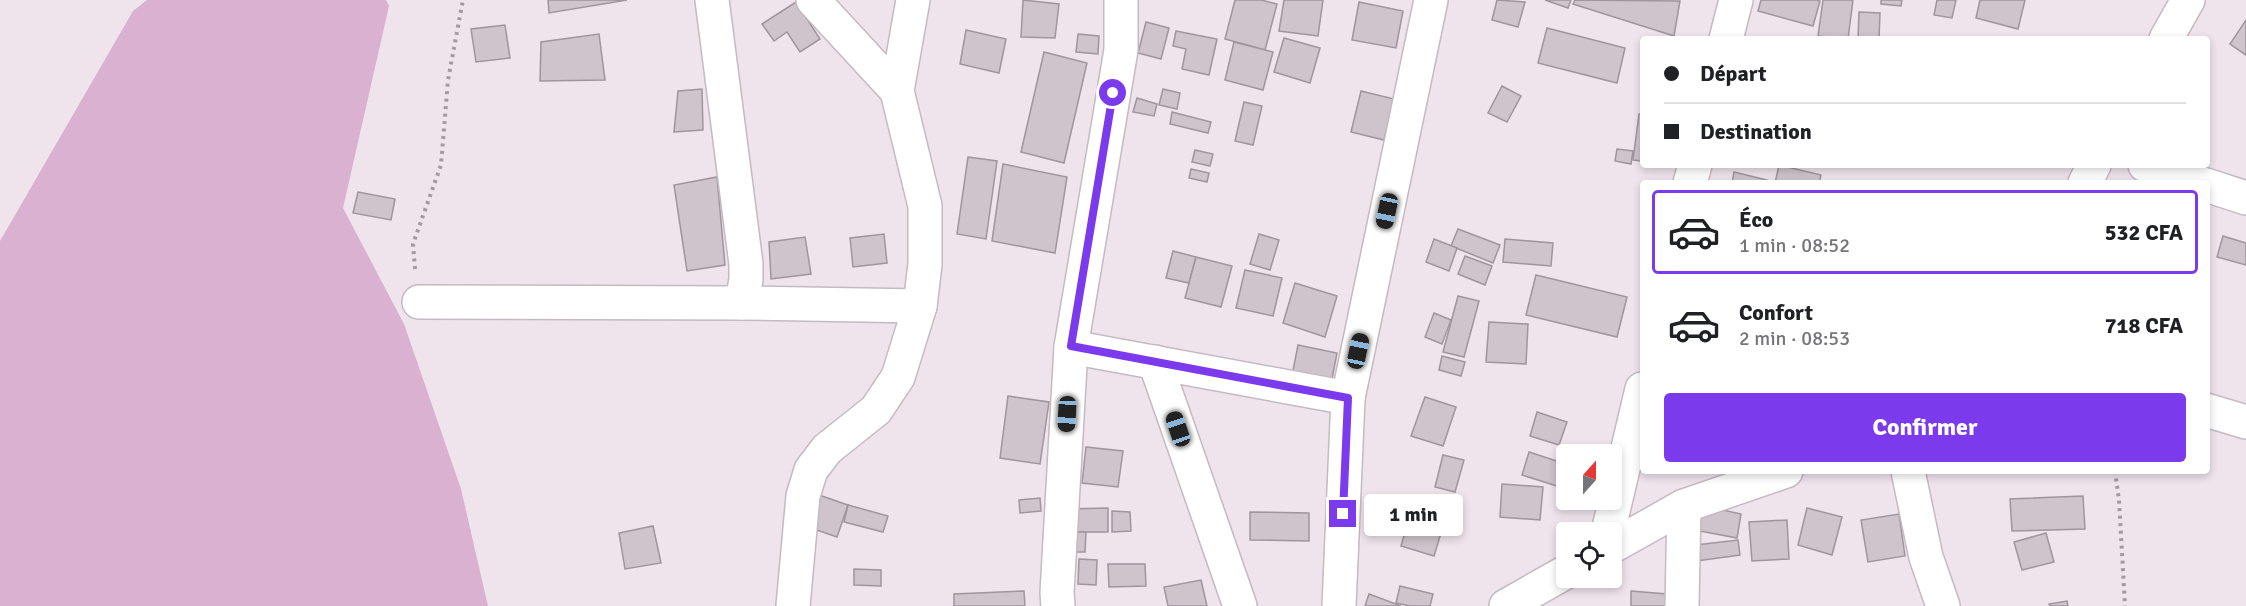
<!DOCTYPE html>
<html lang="fr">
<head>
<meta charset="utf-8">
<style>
	body { margin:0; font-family:Signika,sans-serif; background:#f6f6f6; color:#202124; height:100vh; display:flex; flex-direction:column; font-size:22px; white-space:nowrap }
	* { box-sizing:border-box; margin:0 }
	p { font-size:20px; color:#757577 }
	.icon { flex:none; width:33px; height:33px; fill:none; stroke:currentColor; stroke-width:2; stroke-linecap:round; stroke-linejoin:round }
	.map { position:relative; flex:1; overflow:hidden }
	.drawer { position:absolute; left:1640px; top:180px; width:570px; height:294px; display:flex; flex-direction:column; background:#fff; border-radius:6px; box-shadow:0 3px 9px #0003 }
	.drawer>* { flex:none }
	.guide { position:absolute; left:1640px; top:36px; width:570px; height:132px; border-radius:6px; box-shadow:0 3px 9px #0003; display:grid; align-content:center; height:132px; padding:0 24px; background:#fff }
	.needle { width:39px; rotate:21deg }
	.controls { position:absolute; left:1556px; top:444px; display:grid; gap:12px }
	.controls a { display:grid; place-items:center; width:66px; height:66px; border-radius:6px; background:#fff; box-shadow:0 3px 9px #0003; font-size:30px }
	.end { position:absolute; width:27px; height:27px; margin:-14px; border:8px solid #7c3aed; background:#fff; box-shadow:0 0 0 3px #fff }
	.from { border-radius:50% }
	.bubble { position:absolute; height:42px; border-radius:6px; background:#fff; box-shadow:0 3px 9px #0003; font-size:20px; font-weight:800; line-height:42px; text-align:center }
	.car { position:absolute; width:18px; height:36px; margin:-18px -9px; border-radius:8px; box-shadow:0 0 4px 2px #0007; background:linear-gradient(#222 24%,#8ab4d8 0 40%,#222 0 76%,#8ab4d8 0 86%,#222 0) }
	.guide b { display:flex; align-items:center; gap:21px; height:57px; font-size:22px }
	.guide b+b { border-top:2px solid #e0e0e0 }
	.guide i { width:15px; height:15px; background:#202124 }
	ul { padding:10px 0 0; list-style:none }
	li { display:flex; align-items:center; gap:18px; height:84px; margin:0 12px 9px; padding:0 12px; border:3px solid transparent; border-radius:6px }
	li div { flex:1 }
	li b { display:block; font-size:22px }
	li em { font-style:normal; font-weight:800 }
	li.selected { border-color:#7c3aed }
	li>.icon { width:54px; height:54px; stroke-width:1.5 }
	.primary-button { display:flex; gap:12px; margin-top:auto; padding:12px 24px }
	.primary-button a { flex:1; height:69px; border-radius:6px; background:#7c3aed; color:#fff; font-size:24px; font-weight:800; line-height:69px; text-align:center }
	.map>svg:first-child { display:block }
	.green { fill:#dbb1d1 }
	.building { fill:#cfc3cc; stroke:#a0959d; stroke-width:1.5 }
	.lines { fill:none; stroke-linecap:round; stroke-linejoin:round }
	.minor-casing { stroke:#c5b9c2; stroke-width:36 }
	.path { stroke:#a39aa1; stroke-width:4; stroke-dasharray:3 4.5; stroke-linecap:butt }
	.minor { stroke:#fff; stroke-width:33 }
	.route { stroke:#7c3aed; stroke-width:8 }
</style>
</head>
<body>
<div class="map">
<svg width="2246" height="606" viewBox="0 0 2246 606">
	<rect width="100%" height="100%" fill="#efe3ec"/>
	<path class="green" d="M147,0h239l3,6 -46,202 61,116 57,165 27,117h-488v-365l133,-230z"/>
	<g class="building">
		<path d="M548,0h79l-78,13z"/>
		<path d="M1023,0l36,4 -4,34 -34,-1z"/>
		<path d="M1235,0h26l16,4 -12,46 -40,-11z"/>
		<path d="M1284,0h39l-5,36 -39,-5z"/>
		<path d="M1497,0l28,2 -7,25 -26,-7z"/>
		<path d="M1545,0h26l-3,8z"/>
		<path d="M1575,0l105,1 -6,35 -101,-32z"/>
		<path d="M1761,0h56l3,1 -7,25 -55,-15z"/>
		<path d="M1823,0h30l-5,39 -30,-3z"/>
		<path d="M1881,0h21l-1,6 -20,-2z"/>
		<path d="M1937,0h19l-4,18 -18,-3z"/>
		<path d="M1980,0h45l-7,29 -42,-11z"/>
		<path d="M796,2l24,37 -20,13 -13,-20 -13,9 -12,-17z"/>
		<path d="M1359,2l44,9 -7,37 -44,-8z"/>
		<path d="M1859,12l21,1 -1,26h-21z"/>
		<path d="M2246,20v35l-16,-11z"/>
		<path d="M1146,22l23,6 -8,31 -23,-6z"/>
		<path d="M505,25l5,33 -34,4 -5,-33z"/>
		<path d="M1547,28l78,20 -8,35 -79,-20z"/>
		<path d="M966,30l40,9 -7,34 -39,-9z"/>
		<path d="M1176,31l41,8 -8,36 -27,-6 4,-20 -13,-3z"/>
		<path d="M599,34l6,46 -65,1 1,-39z"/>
		<path d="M1078,34l21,2 -1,18 -22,-2z"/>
		<path d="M1284,38l36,10 -10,35 -36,-11z"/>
		<path d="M1234,42l39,10 -10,38 -38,-10z"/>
		<path d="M1044,52l43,11 -23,100 -43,-11z"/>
		<path d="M1502,86l19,10 -14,26 -19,-9z"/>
		<path d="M702,89l1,41 -29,2 4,-41z"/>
		<path d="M1163,89l17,4 -3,16 -18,-4z"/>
		<path d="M1361,91l33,8 -10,41 -33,-8z"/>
		<path d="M1137,98l20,6 -3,12 -21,-4z"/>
		<path d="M1244,102l18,4 -9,39 -18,-4z"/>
		<path d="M1172,112l39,10 -3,11 -38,-9z"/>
		<path d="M1639,114h3v47l-9,-1z"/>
		<path d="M1617,149l16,2 -2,13 -16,-3z"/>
		<path d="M1195,150l18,4 -3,12 -18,-4z"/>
		<path d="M968,157l29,4 -11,78 -29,-5z"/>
		<path d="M1003,164l64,13 -12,76 -63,-12z"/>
		<path d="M1779,165l42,10 -2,8h-44z"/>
		<path d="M1191,169l18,4 -2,9 -18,-4z"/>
		<path d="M1734,172l33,8 -1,3h-34z"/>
		<path d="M717,177l8,88 -38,6 -13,-86z"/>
		<path d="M358,192l37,7 -4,21 -38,-7z"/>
		<path d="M1458,229l42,16 -7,18 -42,-17z"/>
		<path d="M884,234l3,29 -34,4 -3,-29z"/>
		<path d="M1259,234l20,6 -9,30 -20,-6z"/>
		<path d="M2223,236l23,7v22l-29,-8z"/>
		<path d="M805,237l6,37 -40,5 -2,-37z"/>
		<path d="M1434,239l23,9 -8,23 -23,-9z"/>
		<path d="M1505,239l48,4 -2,23 -48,-4z"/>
		<path d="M1173,251l23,6 -7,26 -23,-5z"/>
		<path d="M1465,256l27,10 -7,19 -27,-11z"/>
		<path d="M1196,257l36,9 -11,41 -36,-9z"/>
		<path d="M1245,270l37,8 -9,38 -37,-8z"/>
		<path d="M1536,275l91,22 -10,40 -91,-22z"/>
		<path d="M1295,283l42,13 -12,41 -42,-14z"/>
		<path d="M1458,296l21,5 -15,56 -21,-5z"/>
		<path d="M1434,313l17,7 -9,24 -17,-7z"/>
		<path d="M1489,322l39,2 -2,40 -40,-2z"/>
		<path d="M1298,345l39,8 -7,36 -39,-8z"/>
		<path d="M1442,356l23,6 -4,14 -22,-6z"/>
		<path d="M1008,396l41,6 -9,62 -40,-6z"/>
		<path d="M1425,397l31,10 -13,39 -32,-10z"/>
		<path d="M1537,412l30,10 -8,23 -29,-9z"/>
		<path d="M1086,447l37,4 -5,36 -36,-4z"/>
		<path d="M1529,452l37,12 -6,23 -38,-12z"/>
		<path d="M1443,455l21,5 -9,32 -20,-5z"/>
		<path d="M1502,484l41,3 -3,33 -40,-3z"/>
		<path d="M819,495l29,10 -11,32 -29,-10z"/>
		<path d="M2083,496l2,33 -73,2 -2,-32z"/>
		<path d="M1040,498l1,13 -21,2 -1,-13z"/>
		<path d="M1695,504l46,10 -4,24 -48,-9z"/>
		<path d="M848,505l40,11 -5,16 -39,-10z"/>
		<path d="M1108,508v24h-44v-23z"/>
		<path d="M1807,508l35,9 -10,38 -34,-10z"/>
		<path d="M1112,511l18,1 1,19 -19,1z"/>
		<path d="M1411,511l34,9 -11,36 -33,-10z"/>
		<path d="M1250,512l59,1v28l-59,-1z"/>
		<path d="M1899,514l6,42 -37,6 -7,-42z"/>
		<path d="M1787,520l2,39 -37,2 -3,-39z"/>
		<path d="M653,526l8,37 -36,6 -6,-36z"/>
		<path d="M1064,532h22l-1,20h-22z"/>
		<path d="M2046,533l8,29 -32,8 -8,-28z"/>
		<path d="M1738,540l2,15 -43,6 -1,-16z"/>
		<path d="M1079,559l18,1 -1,25 -18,-1z"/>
		<path d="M1108,564h37l1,22 -37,1z"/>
		<path d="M854,569l27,1v16l-27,-1z"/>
		<path d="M1201,580l6,26h-39l-4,-19z"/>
		<path d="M1400,586l33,8 -3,12h-20l-14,-3z"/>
		<path d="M1024,591l1,15h-71v-12z"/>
		<path d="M1631,591l36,3v12h-36z"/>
		<path d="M1369,594l32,12h-36z"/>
		<path d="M2067,601l1,5h-18l-1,-2z"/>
	</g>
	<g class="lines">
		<defs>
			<g id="minor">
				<path d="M813,0l84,91"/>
				<path d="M1726,39l10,-39"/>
				<path d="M2166,39l22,-39"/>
				<path d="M2145,165l55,18"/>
				<path d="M1690,183l5,-18"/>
				<path d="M2085,183l9,-18"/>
				<path d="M2206,185l40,13"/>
				<path d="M419,302l323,1 4,-24v-15l-34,-264"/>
				<path d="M742,303l178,3"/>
				<path d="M1071,347l277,51"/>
				<path d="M1155,362l85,244"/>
				<path d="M2206,410l40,12"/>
				<path d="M1908,471l18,86 17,49"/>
				<path d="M1608,532l34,-143"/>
				<path d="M1611,547l73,-41 102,-35"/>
				<path d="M793,606l10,-110 8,-26 16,-21 49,-39 22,-33 22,-71 5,-42v-58l-28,-115 16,-91"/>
				<path d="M1058,606l-1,-13 14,-246 50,-297v-50"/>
				<path d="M1339,606l9,-208 83,-398"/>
				<path d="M1506,606l60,-34"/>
				<path d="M1682,606l2,-100"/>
			</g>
		</defs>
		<use href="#minor" class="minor-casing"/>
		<g class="path">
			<path d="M415,269l-2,-25 28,-79 7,-85 15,-80"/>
			<path d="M2115,471l4,29 6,106"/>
		</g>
		<use href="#minor" class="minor"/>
	</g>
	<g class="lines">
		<path class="route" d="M1113,93l-42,253 277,52 -5,116"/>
	</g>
</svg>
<div class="controls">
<a><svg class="needle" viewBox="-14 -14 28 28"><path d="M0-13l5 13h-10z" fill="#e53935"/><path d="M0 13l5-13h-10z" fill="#757577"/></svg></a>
<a><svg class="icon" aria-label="locate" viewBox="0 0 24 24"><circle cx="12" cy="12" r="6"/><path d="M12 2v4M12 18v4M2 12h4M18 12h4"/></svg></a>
</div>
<i class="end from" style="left:1113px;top:93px"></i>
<i class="end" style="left:1343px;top:514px"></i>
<div class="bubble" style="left:1364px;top:494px;width:99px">1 min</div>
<i class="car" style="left:1387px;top:211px;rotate:192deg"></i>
<i class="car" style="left:1358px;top:351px;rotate:12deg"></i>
<i class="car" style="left:1067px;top:414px;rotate:183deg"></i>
<i class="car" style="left:1178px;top:429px;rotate:341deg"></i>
<div class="guide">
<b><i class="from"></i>Départ</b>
<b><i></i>Destination</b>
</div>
<section class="drawer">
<ul>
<li class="selected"><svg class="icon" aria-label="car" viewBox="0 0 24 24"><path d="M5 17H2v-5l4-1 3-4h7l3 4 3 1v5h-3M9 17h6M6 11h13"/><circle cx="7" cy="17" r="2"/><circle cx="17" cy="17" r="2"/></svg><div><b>Éco</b><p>1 min · 08:52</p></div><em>532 CFA</em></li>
<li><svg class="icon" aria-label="car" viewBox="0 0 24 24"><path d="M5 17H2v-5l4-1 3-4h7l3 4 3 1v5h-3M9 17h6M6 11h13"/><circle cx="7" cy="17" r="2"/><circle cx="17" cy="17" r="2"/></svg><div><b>Confort</b><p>2 min · 08:53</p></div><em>718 CFA</em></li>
</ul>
<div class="primary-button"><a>Confirmer</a></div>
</section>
</div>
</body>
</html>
